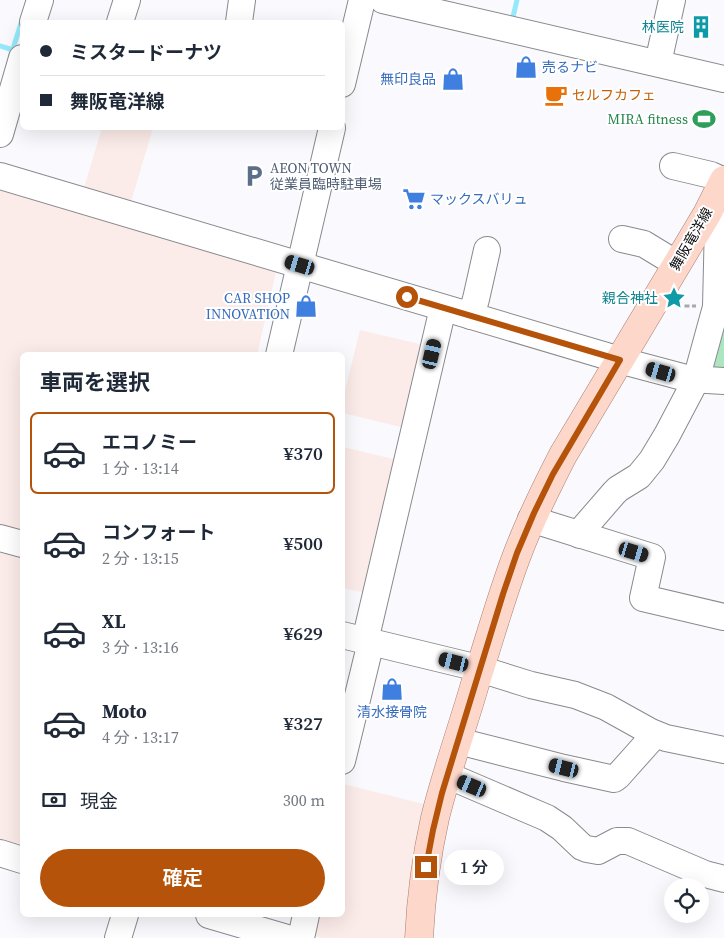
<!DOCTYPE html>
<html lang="ja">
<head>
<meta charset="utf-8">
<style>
	body { margin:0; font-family:"Source Serif 4","Noto Sans JP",serif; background:#f2f2f3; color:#1f2937; height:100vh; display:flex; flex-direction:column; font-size:19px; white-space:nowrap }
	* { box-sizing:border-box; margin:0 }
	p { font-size:16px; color:#747a83 }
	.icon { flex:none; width:28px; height:28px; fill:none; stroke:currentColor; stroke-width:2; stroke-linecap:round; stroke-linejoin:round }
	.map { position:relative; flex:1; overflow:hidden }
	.sheet { position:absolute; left:20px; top:352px; width:325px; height:565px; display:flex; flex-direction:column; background:#fff; border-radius:8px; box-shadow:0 5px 20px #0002 }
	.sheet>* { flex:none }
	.hud { position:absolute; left:20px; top:20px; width:325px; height:110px; border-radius:8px; box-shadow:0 5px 20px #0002; display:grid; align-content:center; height:110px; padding:0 20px; background:#fff }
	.tools { position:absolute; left:664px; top:878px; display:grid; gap:10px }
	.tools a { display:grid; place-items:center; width:45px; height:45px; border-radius:50%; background:#fff; box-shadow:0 5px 20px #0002; font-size:25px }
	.end { position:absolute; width:22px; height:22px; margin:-11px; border:6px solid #b45309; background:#fff; box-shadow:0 0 0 2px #fff }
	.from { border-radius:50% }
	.bubble { position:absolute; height:35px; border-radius:18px; background:#fff; box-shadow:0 5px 20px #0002; font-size:16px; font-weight:600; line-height:35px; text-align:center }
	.car { position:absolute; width:15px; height:30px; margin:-15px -8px; border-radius:6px; box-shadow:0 0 4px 1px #0007; background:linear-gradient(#222 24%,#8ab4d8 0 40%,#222 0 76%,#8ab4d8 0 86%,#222 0) }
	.hud b { display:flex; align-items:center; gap:18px; height:48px; font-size:19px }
	.hud b+b { border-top:1px solid #e0e1e3 }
	.hud i { width:12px; height:12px; background:#1f2937 }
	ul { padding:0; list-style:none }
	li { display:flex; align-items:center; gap:15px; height:82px; margin:0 10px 8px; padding:0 10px; border:2px solid transparent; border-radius:8px }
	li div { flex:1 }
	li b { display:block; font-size:19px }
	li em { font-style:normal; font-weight:600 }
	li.selected { border-color:#b45309 }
	li>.icon { width:45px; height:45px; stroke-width:1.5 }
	h2 { padding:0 20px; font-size:22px; line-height:60px }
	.pay { display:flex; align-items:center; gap:12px; height:55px; padding:0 20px; font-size:19px }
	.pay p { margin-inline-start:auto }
	.cta { display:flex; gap:10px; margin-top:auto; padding:10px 20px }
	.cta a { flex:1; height:58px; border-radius:30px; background:#b45309; color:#fff; font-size:20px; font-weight:600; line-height:58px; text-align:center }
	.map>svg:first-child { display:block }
	.industrial { fill:#fcece9 }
	.green { fill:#ace6c1 }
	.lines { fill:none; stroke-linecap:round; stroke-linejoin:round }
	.stream { stroke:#96e9fa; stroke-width:5 }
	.minor-casing { stroke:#898a8e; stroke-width:28 }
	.major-casing { stroke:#aa7f72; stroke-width:29 }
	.path { stroke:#a9a9ad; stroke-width:3; stroke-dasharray:5 2.5; stroke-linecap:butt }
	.minor { stroke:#fff; stroke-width:26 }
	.major { stroke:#fed7cb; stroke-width:28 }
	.route { stroke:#b45309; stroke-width:6 }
	.labels { text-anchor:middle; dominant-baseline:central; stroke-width:4; stroke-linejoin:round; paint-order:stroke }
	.culture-label { font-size:14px; fill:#0d838f; stroke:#fff; text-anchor:end }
	.shop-label { font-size:14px; fill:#366cbe; stroke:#fff; text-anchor:start }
	.food-label { font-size:14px; fill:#c56008; stroke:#fff; text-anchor:start }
	.leisure-label { font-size:14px; fill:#27864d; stroke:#fff; text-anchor:end }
	.service-label { font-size:14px; fill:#4e5e75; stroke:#fff; text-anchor:start }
	.street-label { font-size:14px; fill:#0d0d0f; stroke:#fff }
</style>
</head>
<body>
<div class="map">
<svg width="724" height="938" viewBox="0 0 724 938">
	<rect width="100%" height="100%" fill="#f9f9fe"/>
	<g class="industrial">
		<path d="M102,128h51l-23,77 -47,-14z"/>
		<path d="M0,189l276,83 -19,83h-235v184l-22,-7z"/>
		<path d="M360,330l68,16 -19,83 -66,-16v-23l2,1z"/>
		<path d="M343,447l59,14 -31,133 -28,-6z"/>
		<path d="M0,543l22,7v303l-22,-7z"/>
		<path d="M343,784l85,21 -19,133h-87l-15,-5 4,-18h31z"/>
	</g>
	<path class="green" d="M724,284v88l-11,-1 -3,-14z"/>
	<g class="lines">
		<g class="stream">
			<path d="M512,21l5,-21"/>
			<path d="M0,46l13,4"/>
			<path d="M11,55l11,-35"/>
		</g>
		<defs>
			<g id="minor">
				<path d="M383,0l341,79"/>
				<path d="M33,22l7,-22"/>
				<path d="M120,22l7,-22"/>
				<path d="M239,22l3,-22"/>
				<path d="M658,63l14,-63"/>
				<path d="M342,84l20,-84"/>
				<path d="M0,134l22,-76"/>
				<path d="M673,166l38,9 13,6"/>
				<path d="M0,176l630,187 60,16 34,2"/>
				<path d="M622,239l22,5 33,20"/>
				<path d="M471,316l5,-17 11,-49"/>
				<path d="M279,355l53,-227"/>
				<path d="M531,519l9,3 112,35 -9,41 81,19"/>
				<path d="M580,535l1,-4 33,-38 4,-4 21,-13 13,-16 15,-25 29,-55 20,-73 2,-85 -11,-8"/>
				<path d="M0,538l22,6"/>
				<path d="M342,635l128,31 61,19 44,10 31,12 45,25 15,6 58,12"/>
				<path d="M365,641l78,-333"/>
				<path d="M458,741l106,27 50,11 4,-3 33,-37 2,-6"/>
				<path d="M342,761l29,-119"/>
				<path d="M447,776l9,3 91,39 15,10 20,19 5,2 11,2 19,-10h11l77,33 19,5"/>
				<path d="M0,853l22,7"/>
				<path d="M209,915l78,23"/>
				<path d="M118,938l7,-23"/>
				<path d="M301,938l5,-23"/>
			</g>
			<path id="major" d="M419,938c2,-40 7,-80 16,-120 11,-45 27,-89 40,-134 14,-43 26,-87 42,-129 13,-35 29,-67 46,-100l144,-241 17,-34"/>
		</defs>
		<use href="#minor" class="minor-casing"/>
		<use href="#major" class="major-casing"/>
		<path class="path" d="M677,306h19"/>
		<use href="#minor" class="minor"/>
		<use href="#major" class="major"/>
	</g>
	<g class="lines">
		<path class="route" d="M407,297l213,63 -67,114 -19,39 -17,40 -14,41 -61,199 -9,37 -7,37"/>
	</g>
	<defs>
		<symbol id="building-bare" viewBox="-9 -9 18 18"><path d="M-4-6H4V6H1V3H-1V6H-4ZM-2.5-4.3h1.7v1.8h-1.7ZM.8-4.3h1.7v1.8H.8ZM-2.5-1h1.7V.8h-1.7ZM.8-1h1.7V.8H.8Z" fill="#0f9aa8" stroke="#fff" stroke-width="2.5" paint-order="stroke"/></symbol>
		<symbol id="shop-bare" viewBox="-9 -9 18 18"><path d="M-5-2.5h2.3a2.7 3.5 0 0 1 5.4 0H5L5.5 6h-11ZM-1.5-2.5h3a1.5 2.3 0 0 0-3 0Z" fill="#3f7fe0" stroke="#fff" stroke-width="2.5" paint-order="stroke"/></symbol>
		<symbol id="cafe-bare" viewBox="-9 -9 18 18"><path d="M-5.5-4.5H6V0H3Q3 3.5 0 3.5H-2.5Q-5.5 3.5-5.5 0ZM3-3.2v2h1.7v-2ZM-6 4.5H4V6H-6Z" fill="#e8710a" stroke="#fff" stroke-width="2.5" paint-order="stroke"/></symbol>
		<symbol id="stadium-bare" viewBox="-9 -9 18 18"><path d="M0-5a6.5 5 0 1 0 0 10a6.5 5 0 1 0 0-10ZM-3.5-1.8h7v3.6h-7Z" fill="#2e9e5b" stroke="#fff" stroke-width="2.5" paint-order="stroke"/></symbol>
		<symbol id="parking-bare" viewBox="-9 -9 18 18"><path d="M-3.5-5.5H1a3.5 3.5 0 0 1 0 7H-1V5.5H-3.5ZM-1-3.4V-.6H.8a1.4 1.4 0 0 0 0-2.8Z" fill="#5c6f8a" stroke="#fff" stroke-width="2.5" paint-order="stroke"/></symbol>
		<symbol id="supermarket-bare" viewBox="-9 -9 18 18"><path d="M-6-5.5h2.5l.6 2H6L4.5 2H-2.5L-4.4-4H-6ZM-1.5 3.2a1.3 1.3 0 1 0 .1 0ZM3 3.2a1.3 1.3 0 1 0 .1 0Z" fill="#3f7fe0" stroke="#fff" stroke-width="2.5" paint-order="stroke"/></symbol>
		<symbol id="sight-bare" viewBox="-9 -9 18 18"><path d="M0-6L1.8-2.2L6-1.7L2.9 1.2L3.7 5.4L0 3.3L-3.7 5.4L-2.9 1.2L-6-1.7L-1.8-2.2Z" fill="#0f9aa8" stroke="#fff" stroke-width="2.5" paint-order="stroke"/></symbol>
	</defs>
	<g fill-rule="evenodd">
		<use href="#building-bare" x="685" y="11" width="32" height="32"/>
		<use href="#shop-bare" x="510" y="51" width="32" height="32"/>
		<use href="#shop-bare" x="437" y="63" width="32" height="32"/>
		<use href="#cafe-bare" x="540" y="79" width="32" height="32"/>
		<use href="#stadium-bare" x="688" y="103" width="32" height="32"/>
		<use href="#parking-bare" x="238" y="160" width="32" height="32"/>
		<use href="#supermarket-bare" x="398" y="183" width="32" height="32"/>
		<use href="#sight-bare" x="658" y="282" width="32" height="32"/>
		<use href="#shop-bare" x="290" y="290" width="32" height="32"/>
		<use href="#shop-bare" x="376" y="673" width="32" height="32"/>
	</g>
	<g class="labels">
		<g class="culture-label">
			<text x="684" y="27">林医院</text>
			<text x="658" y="298">親合神社</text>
		</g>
		<g class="shop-label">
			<text x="542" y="67">売るナビ</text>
			<text x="436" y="79" text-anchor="end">無印良品</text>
			<text x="430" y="199">マックスバリュ</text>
			<text x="290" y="298" text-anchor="end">CAR SHOP<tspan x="290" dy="16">INNOVATION</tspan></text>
			<text x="392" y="712" text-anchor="middle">清水接骨院</text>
		</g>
		<g class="food-label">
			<text x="572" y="95">セルフカフェ</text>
		</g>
		<g class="leisure-label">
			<text x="688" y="119">MIRA fitness</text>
		</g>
		<g class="service-label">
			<text x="270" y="168">AEON TOWN<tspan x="270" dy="16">従業員臨時駐車場</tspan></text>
		</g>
		<g class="street-label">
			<text transform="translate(691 239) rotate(-60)">舞阪竜洋線</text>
		</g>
	</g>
</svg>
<div class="tools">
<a><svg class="icon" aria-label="locate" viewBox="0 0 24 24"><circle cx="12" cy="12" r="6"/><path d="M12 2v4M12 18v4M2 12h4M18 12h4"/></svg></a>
</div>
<i class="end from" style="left:407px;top:297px"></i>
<i class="end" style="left:426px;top:867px"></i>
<div class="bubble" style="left:444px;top:850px;width:60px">1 分</div>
<i class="car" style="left:300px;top:265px;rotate:287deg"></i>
<i class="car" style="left:432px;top:354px;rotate:13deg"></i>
<i class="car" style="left:661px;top:372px;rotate:286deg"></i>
<i class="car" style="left:634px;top:552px;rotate:107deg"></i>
<i class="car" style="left:454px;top:662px;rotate:284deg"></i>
<i class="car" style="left:564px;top:768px;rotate:284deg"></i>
<i class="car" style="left:472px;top:786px;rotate:293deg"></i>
<div class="hud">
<b><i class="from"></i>ミスタードーナツ</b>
<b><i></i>舞阪竜洋線</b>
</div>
<section class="sheet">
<h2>車両を選択</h2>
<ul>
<li class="selected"><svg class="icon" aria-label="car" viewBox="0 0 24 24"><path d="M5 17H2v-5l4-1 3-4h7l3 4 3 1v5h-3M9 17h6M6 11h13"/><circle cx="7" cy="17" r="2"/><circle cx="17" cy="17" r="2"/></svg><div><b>エコノミー</b><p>1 分 · 13:14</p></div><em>¥370</em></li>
<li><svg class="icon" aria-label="car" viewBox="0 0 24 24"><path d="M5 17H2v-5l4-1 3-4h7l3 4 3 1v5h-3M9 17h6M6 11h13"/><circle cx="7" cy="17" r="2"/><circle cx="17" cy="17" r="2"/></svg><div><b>コンフォート</b><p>2 分 · 13:15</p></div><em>¥500</em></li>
<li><svg class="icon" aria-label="car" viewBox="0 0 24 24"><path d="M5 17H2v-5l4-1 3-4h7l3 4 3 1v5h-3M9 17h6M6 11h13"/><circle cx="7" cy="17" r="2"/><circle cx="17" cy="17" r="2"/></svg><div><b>XL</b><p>3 分 · 13:16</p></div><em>¥629</em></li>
<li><svg class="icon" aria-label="car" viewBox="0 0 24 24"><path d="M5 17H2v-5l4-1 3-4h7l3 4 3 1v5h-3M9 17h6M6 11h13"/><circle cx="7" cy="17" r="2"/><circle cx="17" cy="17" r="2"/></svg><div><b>Moto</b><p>4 分 · 13:17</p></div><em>¥327</em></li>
</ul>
<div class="pay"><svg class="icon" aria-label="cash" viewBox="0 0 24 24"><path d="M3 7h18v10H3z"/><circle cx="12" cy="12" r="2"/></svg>現金<p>300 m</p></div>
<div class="cta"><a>確定</a></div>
</section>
</div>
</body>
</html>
